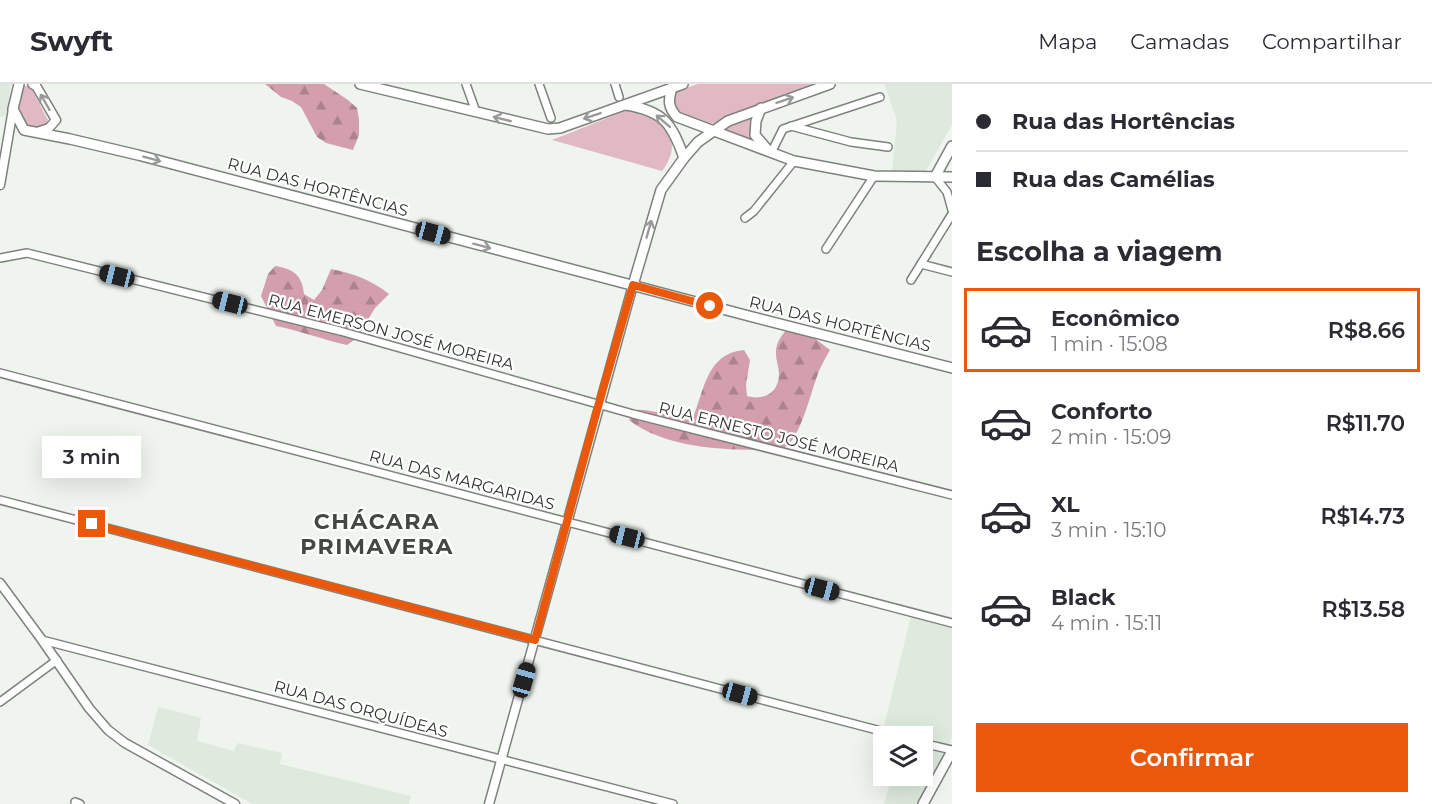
<!DOCTYPE html>
<html lang="pt">
<head>
<meta charset="utf-8">
<style>
	body { margin:0; font-family:Montserrat,sans-serif; background:#f7f7f7; color:#2b2b33; height:100vh; display:flex; flex-direction:column; font-size:22px; white-space:nowrap }
	* { box-sizing:border-box; margin:0 }
	p { font-size:20px; color:#7c7c81 }
	.icon { flex:none; width:33px; height:33px; fill:none; stroke:currentColor; stroke-width:2; stroke-linecap:round; stroke-linejoin:round }
	.map { position:relative; flex:1; overflow:hidden }
	.drawer { display:flex; flex-direction:column; background:#fff; width:480px }
	.drawer>* { flex:none }
	.hud { display:grid; align-content:center; height:132px; padding:0 24px; background:#fff }
	.controls { position:absolute; left:873px; top:642px; display:grid; gap:12px }
	.controls a { display:grid; place-items:center; width:60px; height:60px; border-radius:0px; background:#fff; box-shadow:0 6px 24px #0002; font-size:30px }
	.end { position:absolute; width:27px; height:27px; margin:-14px; border:8px solid #ea580c; background:#fff; box-shadow:0 0 0 3px #fff }
	.from { border-radius:50% }
	.bubble { position:absolute; height:42px; border-radius:0px; background:#fff; box-shadow:0 6px 24px #0002; font-size:20px; font-weight:600; line-height:42px; text-align:center }
	.car { position:absolute; width:18px; height:36px; margin:-18px -9px; border-radius:8px; box-shadow:0 0 4px 2px #0007; background:linear-gradient(#222 24%,#8ab4d8 0 40%,#222 0 76%,#8ab4d8 0 86%,#222 0) }
	.hud b { display:flex; align-items:center; gap:21px; height:57px; font-size:22px }
	.hud b+b { border-top:2px solid #e1e1e2 }
	.hud i { width:15px; height:15px; background:#2b2b33 }
	ul { padding:0; list-style:none }
	li { display:flex; align-items:center; gap:18px; height:84px; margin:0 12px 9px; padding:0 12px; border:3px solid transparent; border-radius:0px }
	li div { flex:1 }
	li b { display:block; font-size:22px }
	li em { font-style:normal; font-weight:600 }
	li.active { border-color:#ea580c }
	li>.icon { width:54px; height:54px; stroke-width:1.5 }
	h2 { padding:0 24px; font-size:27px; line-height:72px }
	.action { display:flex; gap:12px; margin-top:auto; padding:12px 24px }
	.action a { flex:1; height:69px; border-radius:0px; background:#ea580c; color:#fff; font-size:24px; font-weight:600; line-height:69px; text-align:center }
	header { display:flex; align-items:center; gap:36px; box-sizing:border-box; height:84px; padding:0 30px; background:#fff; border-bottom:2px solid #e1e1e2 }
	header strong { font-size:28px }
	nav { display:flex; gap:33px; margin-inline-start:auto; font-size:21px }
	main { display:flex; flex:1; min-height:0 }
	.map>svg:first-child { display:block }
	.built { fill:#deeadd }
	.green { fill:#e0b9c2 }
	.forest { fill:url(#forest-firs) }
	.lines { fill:none; stroke-linecap:round; stroke-linejoin:round }
	.minor-casing { stroke:#7d827d; stroke-width:10 }
	.tertiary-casing { stroke:#7d827d; stroke-width:11 }
	.secondary-casing { stroke:#7d827d; stroke-width:12 }
	.minor { stroke:#fff; stroke-width:7 }
	.tertiary { stroke:#fff; stroke-width:8 }
	.secondary { stroke:#fff; stroke-width:9 }
	.oneway { stroke:#989998 }
	.route { stroke:#ea580c; stroke-width:8 }
	.labels { text-anchor:middle; dominant-baseline:central; stroke-width:4.5; stroke-linejoin:round; paint-order:stroke }
	.street-label { font-size:16px; fill:#303330; stroke:#fff }
	.district-label { font-size:22px; font-weight:bold; letter-spacing:1.5px; fill:#434843; stroke:#fff }
</style>
</head>
<body>
<header>
<strong>Swyft</strong>
<nav><a>Mapa</a><a>Camadas</a><a>Compartilhar</a></nav>
</header>
<main>
<div class="map">
<svg width="952" height="720" viewBox="0 0 952 720">
	<defs>
		<pattern id="forest-firs" width="22" height="20" patternUnits="userSpaceOnUse" patternTransform="scale(1.5)"><rect width="22" height="20" fill="#d49fac"/><path d="M5 1l3.5 6h-7zM16 11l3.5 6h-7z" fill="#ac828c"/></pattern>
	</defs>
	<rect width="100%" height="100%" fill="#eff5ee"/>
	<g class="built">
		<path d="M0,0h11l-5,32 -6,1z"/>
		<path d="M884,0h68v41l-27,47 -33,-1 5,-51z"/>
		<path d="M911,532l41,11v111l-3,6 -65,-18z"/>
		<path d="M158,623l43,11 -4,23 37,10 3,-8 45,10 -2,11 131,32 -2,8h-157l-104,-59z"/>
		<path d="M923,663l23,6 -28,51h-34l8,-28h30z"/>
	</g>
	<g class="green">
		<path d="M698,0h127l-111,40 -37,-12 -6,-9 1,-7 5,-5z"/>
		<path d="M24,2h6l18,34 -2,5c-30,12 -32,-20 -22,-39z"/>
		<path d="M630,25c33,7 56,31 32,62l-110,-31z"/>
		<path d="M752,34v24l-28,-13z"/>
	</g>
	<g class="forest">
		<path d="M265,0h59l24,16 9,8 2,11v16l-6,15 -27,-7 -9,-6 -16,-30 -9,-6 -11,-4z"/>
		<path d="M275,182c19,3 27,9 29,28l10,6 8,-10 9,-21c22,4 40,11 58,25l-14,14 -18,30 -10,7c-23,-5 -46,-14 -71,-19l-15,-30 7,-22z"/>
		<path d="M787,245l22,5 21,16c-4,7 -8,14 -11,21 -8,20 -17,62 -32,75 -8,7 -12,4 -21,4 -44,0 -101,-2 -137,-30l6,-10c19,-2 37,9 57,10 12,-28 14,-67 52,-70l6,10 -4,25 1,11c16,5 32,-3 32,-22 0,-8 -4,-16 -3,-24 1,-9 6,-15 11,-21z"/>
	</g>
	<g class="lines">
		<defs>
			<g id="minor">
				<path d="M466,0l10,28"/>
				<path d="M539,0l12,34"/>
				<path d="M615,0l4,13"/>
				<path d="M791,42l60,16 37,5"/>
				<path d="M771,69l12,-24 97,-32"/>
				<path d="M935,93l12,15 5,18"/>
				<path d="M745,134l9,-7 40,-50"/>
				<path d="M826,165l48,-73"/>
				<path d="M0,174l27,-5 313,78 293,83 319,81"/>
				<path d="M921,180l31,8"/>
				<path d="M911,196l41,-66"/>
				<path d="M0,289l952,250"/>
				<path d="M0,416l900,236"/>
				<path d="M42,556l631,164"/>
				<path d="M0,618l57,-42"/>
				<path d="M922,659l30,7"/>
				<path d="M75,718l5,2"/>
			</g>
			<g id="tertiary">
				<path d="M35,0l21,36 -7,8 -12,4"/>
				<path d="M0,101l13,-76"/>
				<path d="M0,499l42,57 47,68 19,22 17,13 110,61"/>
				<path d="M489,720l144,-519"/>
			</g>
			<g id="secondary">
				<path d="M19,0l-6,25 11,21 46,9 68,16 611,161 203,52"/>
				<path d="M33,0l2,1"/>
				<path d="M360,0l188,45 12,-1 123,-44"/>
				<path d="M672,4c-4,13 -4,19 5,29l117,44 80,15 78,1"/>
				<path d="M626,21c38,6 46,19 58,53"/>
				<path d="M761,24l-5,13 -1,14 12,14"/>
				<path d="M935,93l17,-31"/>
				<path d="M633,201l28,-95 23,-32 14,-16 30,-21 102,-37"/>
				<path d="M923,720l29,-53"/>
			</g>
		</defs>
		<use href="#minor" class="minor-casing"/>
		<use href="#tertiary" class="tertiary-casing"/>
		<use href="#secondary" class="secondary-casing"/>
		<use href="#minor" class="minor"/>
		<use href="#tertiary" class="tertiary"/>
		<use href="#secondary" class="secondary"/>
	</g>
	<defs><path id="oneway-shaft" d="M-6 0H5M1.5-3L5.5 0L1.5 3" fill="none" stroke-width="1.6" stroke-linecap="round" stroke-linejoin="round" transform="scale(1.5)"/></defs>
	<g class="oneway">
		<use href="#oneway-shaft" transform="translate(785 16) rotate(-19)"/>
		<use href="#oneway-shaft" transform="translate(45 18) rotate(-120)"/>
		<use href="#oneway-shaft" transform="translate(592 32) rotate(161)"/>
		<use href="#oneway-shaft" transform="translate(502 35) rotate(-166)"/>
		<use href="#oneway-shaft" transform="translate(663 37) rotate(-139)"/>
		<use href="#oneway-shaft" transform="translate(152 75) rotate(15)"/>
		<use href="#oneway-shaft" transform="translate(649 145) rotate(-74)"/>
		<use href="#oneway-shaft" transform="translate(482 162) rotate(15)"/>
	</g>
	<g class="lines">
		<path class="route" d="M92,440l443,116 64,-237 34,-118 77,21"/>
	</g>
	<g class="labels">
		<g class="street-label">
			<text transform="translate(318 103) rotate(15)">RUA DAS HORTÊNCIAS</text>
			<text transform="translate(840 240) rotate(14)">RUA DAS HORTÊNCIAS</text>
			<text transform="translate(391 248) rotate(15)">RUA EMERSON JOSÉ MOREIRA</text>
			<text transform="translate(779 353) rotate(14)">RUA ERNESTO JOSÉ MOREIRA</text>
			<text transform="translate(462 396) rotate(15)">RUA DAS MARGARIDAS</text>
			<text transform="translate(361 625) rotate(15)">RUA DAS ORQUÍDEAS</text>
		</g>
		<g class="district-label">
			<text x="377" y="437">CHÁCARA<tspan x="377" dy="25">PRIMAVERA</tspan></text>
		</g>
	</g>
</svg>
<div class="controls">
<a><svg class="icon" aria-label="layers" viewBox="0 0 24 24"><path d="M12 4l9 5-9 5-9-5zM3 14l9 5 9-5"/></svg></a>
</div>
<i class="end from" style="left:710px;top:222px"></i>
<i class="end" style="left:92px;top:440px"></i>
<div class="bubble" style="left:42px;top:352px;width:99px">3 min</div>
<i class="car" style="left:433px;top:149px;rotate:105deg"></i>
<i class="car" style="left:117px;top:192px;rotate:284deg"></i>
<i class="car" style="left:230px;top:219px;rotate:284deg"></i>
<i class="car" style="left:627px;top:453px;rotate:284deg"></i>
<i class="car" style="left:822px;top:505px;rotate:105deg"></i>
<i class="car" style="left:524px;top:596px;rotate:16deg"></i>
<i class="car" style="left:740px;top:610px;rotate:105deg"></i>
</div>
<section class="drawer">
<div class="hud">
<b><i class="from"></i>Rua das Hortências</b>
<b><i></i>Rua das Camélias</b>
</div>
<h2>Escolha a viagem</h2>
<ul>
<li class="active"><svg class="icon" aria-label="car" viewBox="0 0 24 24"><path d="M5 17H2v-5l4-1 3-4h7l3 4 3 1v5h-3M9 17h6M6 11h13"/><circle cx="7" cy="17" r="2"/><circle cx="17" cy="17" r="2"/></svg><div><b>Econômico</b><p>1 min · 15:08</p></div><em>R$8.66</em></li>
<li><svg class="icon" aria-label="car" viewBox="0 0 24 24"><path d="M5 17H2v-5l4-1 3-4h7l3 4 3 1v5h-3M9 17h6M6 11h13"/><circle cx="7" cy="17" r="2"/><circle cx="17" cy="17" r="2"/></svg><div><b>Conforto</b><p>2 min · 15:09</p></div><em>R$11.70</em></li>
<li><svg class="icon" aria-label="car" viewBox="0 0 24 24"><path d="M5 17H2v-5l4-1 3-4h7l3 4 3 1v5h-3M9 17h6M6 11h13"/><circle cx="7" cy="17" r="2"/><circle cx="17" cy="17" r="2"/></svg><div><b>XL</b><p>3 min · 15:10</p></div><em>R$14.73</em></li>
<li><svg class="icon" aria-label="car" viewBox="0 0 24 24"><path d="M5 17H2v-5l4-1 3-4h7l3 4 3 1v5h-3M9 17h6M6 11h13"/><circle cx="7" cy="17" r="2"/><circle cx="17" cy="17" r="2"/></svg><div><b>Black</b><p>4 min · 15:11</p></div><em>R$13.58</em></li>
</ul>
<div class="action"><a>Confirmar</a></div>
</section>
</main>
</body>
</html>
